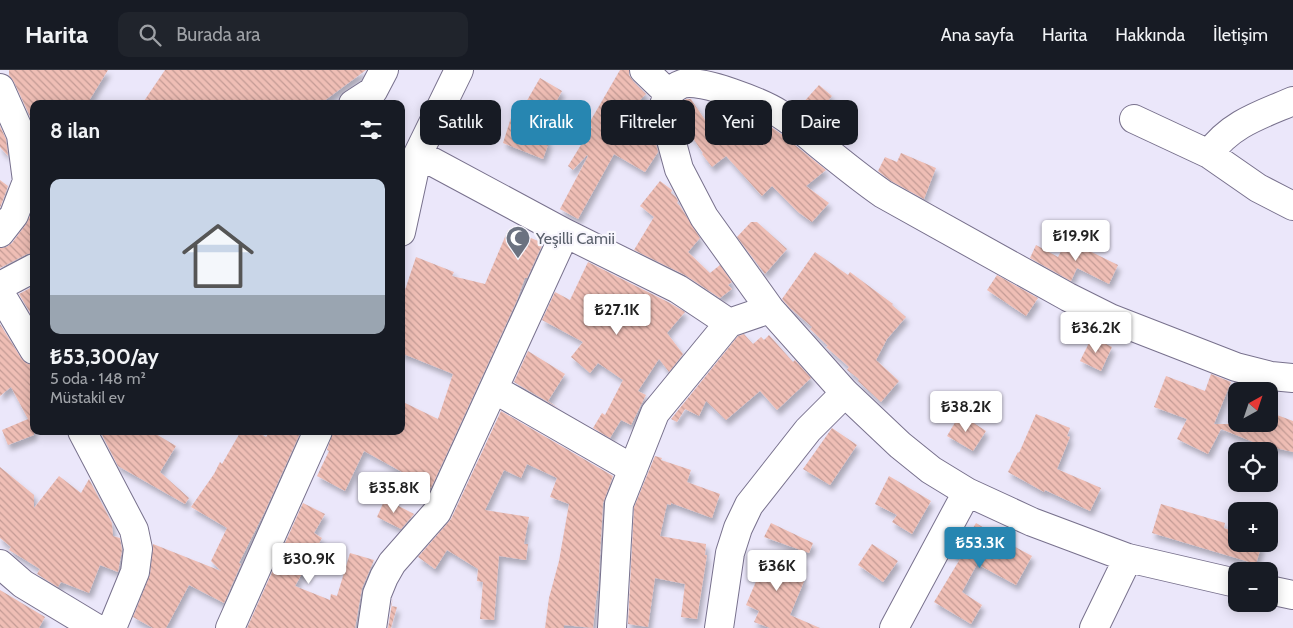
<!DOCTYPE html>
<html lang="tr">
<head>
<meta charset="utf-8">
<style>
	:root { --surface:#171b24; --page:#20242c; --text:#f1f3f6; --muted:#9ea1a6; --line:#363941; --accent:#2786b1 }
	body { margin:0; font-family:Cabin,sans-serif; background:var(--page); color:var(--text); height:100vh; display:flex; flex-direction:column; font-size:19px; white-space:nowrap }
	* { box-sizing:border-box; margin:0 }
	p { font-size:16px; color:var(--muted) }
	.icon { flex:none; width:28px; height:28px; fill:none; stroke:currentColor; stroke-width:2; stroke-linecap:round; stroke-linejoin:round }
	.map { position:relative; flex:1; overflow:hidden }
	.drawer { position:absolute; left:30px; top:30px; width:375px; height:335px; display:flex; flex-direction:column; background:var(--surface); border-radius:10px; box-shadow:0 2px 12px #0003 }
	.drawer>* { flex:none }
	.banner { position:absolute; left:420px; top:30px; width:475px; height:45px; display:flex; gap:10px }
	.needle { width:32px; rotate:40deg }
	.buttons { position:absolute; left:1228px; top:312px; display:grid; gap:10px }
	.buttons a { display:grid; place-items:center; width:50px; height:50px; border-radius:10px; background:var(--surface); box-shadow:0 2px 12px #0003; font-size:25px }
	.price { position:absolute; translate:-50% -42px; padding:0 11px; border-radius:5px; background:#fff; color:#222; font-size:16px; line-height:32px; filter:drop-shadow(0 1px 2px #0008) }
	.price::after { content:''; position:absolute; left:50%; top:30px; width:15px; height:11px; margin-left:-8px; background:inherit; clip-path:polygon(0 0,100% 0,50% 100%) }
	.price.selected { background:var(--accent); color:#fff }
	ul { padding:0; list-style:none }
	li { display:grid; align-content:center; gap:10px; height:265px; padding:0 20px }
	li span { display:grid; place-items:center; height:155px; border-radius:10px; color:#555 }
	li>.icon { margin-inline-start:auto }
	span .icon { width:90px; height:90px; fill:#fffc; stroke-width:1 }
	li b { font-size:21px }
	h2 { display:flex; justify-content:space-between; align-items:center; height:60px; padding:0 20px; font-size:21px }
	.chip { padding:0 18px; border-radius:10px; background:var(--surface); box-shadow:0 2px 12px #0003; font-size:18px; line-height:45px }
	.chip.selected { background:var(--accent); color:#fff }
	header { display:flex; align-items:center; gap:30px; box-sizing:border-box; height:70px; padding:0 25px; background:var(--surface); border-bottom:1px solid var(--line) }
	header strong { font-size:24px }
	nav { display:flex; gap:28px; margin-inline-start:auto; font-size:18px }
	.search { width:350px; height:45px; background:var(--page); display:flex; align-items:center; gap:12px; box-sizing:border-box; padding:0 18px; border-radius:10px; color:var(--muted); font-size:19px }
	.map>svg:first-child { display:block }
	.building { fill:url(#building-back-hatch); filter:url(#shadow) }
	.lines { fill:none; stroke-linecap:round; stroke-linejoin:round }
	.minor-casing { stroke:#78718d; stroke-width:30 }
	.minor { stroke:#fff; stroke-width:28 }
	.labels { text-anchor:middle; stroke-width:4.5; stroke-linejoin:round; paint-order:stroke }
	.worship-label { font-size:16px; fill:#5b616d; stroke:#f8f6fd; text-anchor:start }
</style>
</head>
<body>
<header>
<strong>Harita</strong>
<div class="search"><svg class="icon" aria-label="search" viewBox="0 0 24 24"><circle cx="10" cy="10" r="6"/><path d="M15 15l6 6"/></svg>Burada ara</div>
<nav><a>Ana sayfa</a><a>Harita</a><a>Hakkında</a><a>İletişim</a></nav>
</header>
<div class="map">
<svg width="1293" height="558" viewBox="0 0 1293 558">
	<defs>
		<pattern id="building-back-hatch" width="6" height="6" patternUnits="userSpaceOnUse" patternTransform="scale(1.25)"><rect width="6" height="6" fill="#efbeb5"/><path d="M-1 5l2 2M0 0l6 6M5-1l2 2" fill="none" stroke="#c39b95"/></pattern>
		<filter id="shadow"><feDropShadow dx="3" dy="5.5" stdDeviation="2.5" flood-color="#0004"/></filter>
	</defs>
	<rect width="100%" height="100%" fill="#ebe7fa"/>
	<path class="building" d="M9,0H108L87,34H34V55L14,12L9,5Z
		M165,0H366L320,34H142Z
		M620,0H629V5L633,11L646,24L604,67L648,43L658,82L645,102L614,84L578,149L560,139L588,86L587,85L573,100L568,96L592,57L588,55Z
		M540,8L562,21L549,45L556,49L545,71L549,72L543,89L503,73L515,35L518,37L521,32L525,34Z
		M819,15L832,26L815,46L801,35Z
		M686,29H691L711,59L731,39L743,43L763,65L771,57L780,63L826,100L806,116L829,133L812,152L798,142L772,116L762,126L726,86L712,97L702,84L703,83L682,52L679,39L682,33Z
		M0,56L6,69L8,86L0,77Z
		M901,83L936,98L924,129L891,111L878,101L885,87L897,92Z
		M0,110L8,116L0,138Z
		M660,111L672,120L671,123L676,127L678,131L677,133L680,136L700,168L688,182L710,203L720,195L732,212L728,215L732,219L720,228L685,205L634,180L654,147L640,136Z
		M34,137V183L27,184L0,198V178L6,177L12,173L26,154Z
		M751,152H757L787,179L765,204L737,167Z
		M508,160L525,168L526,166L543,173L527,208H525L517,230L431,418L364,381L345,421L317,406L329,381L327,380L333,361H401V331L438,349L453,304L401,283V232L416,187L454,202L452,206L485,214Z
		M1067,170L1118,195L1109,214L1077,198L1071,211L1030,188L1036,175L1058,187Z
		M815,182L848,205L850,202L893,234L892,235L906,247L887,269L876,290L899,311L881,332L858,311L859,309L847,300L849,297L826,277L828,276L810,259L812,257L790,238L782,229Z
		M588,192L670,233L685,242L667,263L683,284L669,302L659,289L638,321L646,325L631,355L621,350L610,368L593,358L602,343L605,345L623,310L598,293L590,303L571,287L583,272L542,250L555,222L570,230Z
		M997,205L1038,228L1026,246L987,220Z
		M34,216V249L19,224Z
		M0,254L21,288L26,293L34,296V365L8,375L2,360L28,349L11,317L0,326Z
		M744,264L753,274L761,267L764,270L769,265L793,292L795,290L811,308L777,340L760,321L726,350L706,331L699,346L685,339L677,352L671,349L738,266Z
		M1092,267L1112,277L1101,301L1080,291Z
		M528,281L565,304L548,331L560,339L514,312Z
		M1211,304L1231,312L1214,354H1269V342L1293,351V382L1258,374L1221,359L1208,384L1177,369L1187,349L1154,337L1166,306L1205,321Z
		M501,341L613,406L603,433L598,521H597L593,558L564,555V558H545L549,528L559,491L569,434L550,427L557,408L527,394L521,408L504,400L485,440L529,447L524,474H528L526,490L499,486L494,550L480,549L483,512L477,511L478,499L447,480L435,499L418,487L451,449Z
		M960,344L986,361L973,381L947,366Z
		M1036,344L1070,358L1067,366L1070,367L1057,399L1101,418L1090,441L1045,420L1044,422L1008,402L1018,382L1019,383Z
		M832,358L857,375L830,415L803,399Z
		M100,361H151L176,376L160,402L189,428L185,434L118,396Z
		M241,361H257L266,367L270,361H301L264,443L239,493L241,494L224,533L189,515L166,558H153L133,547L150,504L153,474L221,501L211,491L227,458L191,437L214,404L220,392L222,394Z
		M655,386L662,388L661,390L691,400L687,412L720,424L712,448L671,433V435L667,434L660,466L706,474L705,485H707L697,549L681,547L685,514L655,508L648,557L628,554L634,437Z
		M0,397L34,425V438L59,406L81,423L89,409L112,453L113,466L120,468L122,480L118,502L100,495L89,523L61,512L58,517L37,504L40,499L9,480L11,477L0,468Z
		M889,406L931,431L912,464L892,452L897,445L875,434Z
		M385,429L414,444L401,459L377,447Z
		M303,433L325,444L314,463L322,468L295,516L330,530L331,524L337,526L350,483L374,490L362,518L355,558H247Z
		M1161,434L1225,453L1224,458L1236,462V474H1262L1256,494L1152,463Z
		M771,453L813,473L809,483L764,467Z
		M976,453L994,464L993,465L1032,486L1016,515L977,494L962,522L982,535L971,554L934,532L960,489L953,485L964,465L968,467Z
		M872,474L898,491L883,512L858,495Z
		M757,484L804,492L797,505L805,509L790,545L820,558H770L754,552L759,541L746,535L757,509L754,507L757,499L751,497Z
		M0,520L45,547L39,558H0Z
		M393,527L391,536L397,537L391,558H388Z"/>
	<g class="lines">
		<defs>
			<path id="minor" d="M644,0L669,24
				M0,18L21,65L27,111L14,145L0,163
				M353,34L373,21L384,0
				M1134,49L1209,84L1258,118L1293,136
				M418,84L565,163L678,219L729,253L770,239
				M1209,84C1230,54 1260,45 1293,31
				M401,162L418,84L459,0
				M0,216L34,198
				M0,223L34,280
				M494,319L633,399
				M82,361L134,460L138,479L135,502L112,558
				M0,494L23,514L96,558
				M1236,513L1128,488L1032,452L967,422L931,400L900,375L845,323L770,239L704,147L679,99L663,40C665,28 670,18 682,14C701,8 763,33 780,44C793,52 804,62 816,72C838,90 860,108 883,124L1068,227L1110,248L1236,297L1271,306L1293,308
				M1269,520L1293,525
				M230,558L318,361
				M372,558L377,524L384,507L392,493L437,442L565,163
				M612,558L619,434L655,343L729,253
				M719,558L730,483L738,458L749,435L808,360L845,323
				M894,558L967,422
				M1094,558L1128,488"/>
		</defs>
		<use href="#minor" class="minor-casing"/>
		<use href="#minor" class="minor"/>
	</g>
	<defs>
		<symbol id="mosque-pin" viewBox="-11 -11 22 30"><path d="M0 17L-7.5 6A9.5 9.5 0 1 1 7.5 6Z" fill="#6b7280" stroke="#f8f6fd"/><path d="M3.5-4.9A6 6 0 1 0 3.5 4.9A5 5 0 1 1 3.5-4.9Z" fill="#fff"/></symbol>
	</defs>
	<g fill-rule="evenodd">
		<use href="#mosque-pin" x="504" y="154" width="28" height="38"/>
	</g>
	<g class="labels">
		<g class="worship-label">
			<text x="536" y="174">Yeşilli Camii</text>
		</g>
	</g>
</svg>
<div class="buttons">
<a><svg class="needle" viewBox="-14 -14 28 28"><path d="M0-13l5 13h-10z" fill="#e53935"/><path d="M0 13l5-13h-10z" fill="#9ea1a6"/></svg></a>
<a><svg class="icon" aria-label="locate" viewBox="0 0 24 24"><circle cx="12" cy="12" r="6"/><path d="M12 2v4M12 18v4M2 12h4M18 12h4"/></svg></a>
<a>+</a>
<a>−</a>
</div>
<b class="price" style="left:1076px;top:192px">₺19.9K</b>
<b class="price" style="left:617px;top:266px">₺27.1K</b>
<b class="price" style="left:1096px;top:284px">₺36.2K</b>
<b class="price" style="left:966px;top:363px">₺38.2K</b>
<b class="price" style="left:394px;top:444px">₺35.8K</b>
<b class="price selected" style="left:980px;top:499px">₺53.3K</b>
<b class="price" style="left:309px;top:515px">₺30.9K</b>
<b class="price" style="left:777px;top:522px">₺36K</b>
<div class="banner">
<a class="chip">Satılık</a>
<a class="chip selected">Kiralık</a>
<a class="chip">Filtreler</a>
<a class="chip">Yeni</a>
<a class="chip">Daire</a>
</div>
<section class="drawer">
<h2>8 ilan<svg class="icon" aria-label="filters" viewBox="0 0 24 24"><path d="M4 7h16M4 17h16"/><circle cx="9" cy="7" r="2"/><circle cx="15" cy="17" r="2"/></svg></h2>
<ul>
<li><span style="background:linear-gradient(#c9d6e8 75%,#9aa5b1 0)"><svg class="icon" aria-label="home" viewBox="0 0 24 24"><path d="M3 11l9-7 9 7M6 9v11h12V9"/></svg></span><div><b>₺53,300/ay</b><p>5 oda · 148 m²</p><p>Müstakil ev</p></div></li>
</ul>
</section>
</div>
</body>
</html>
